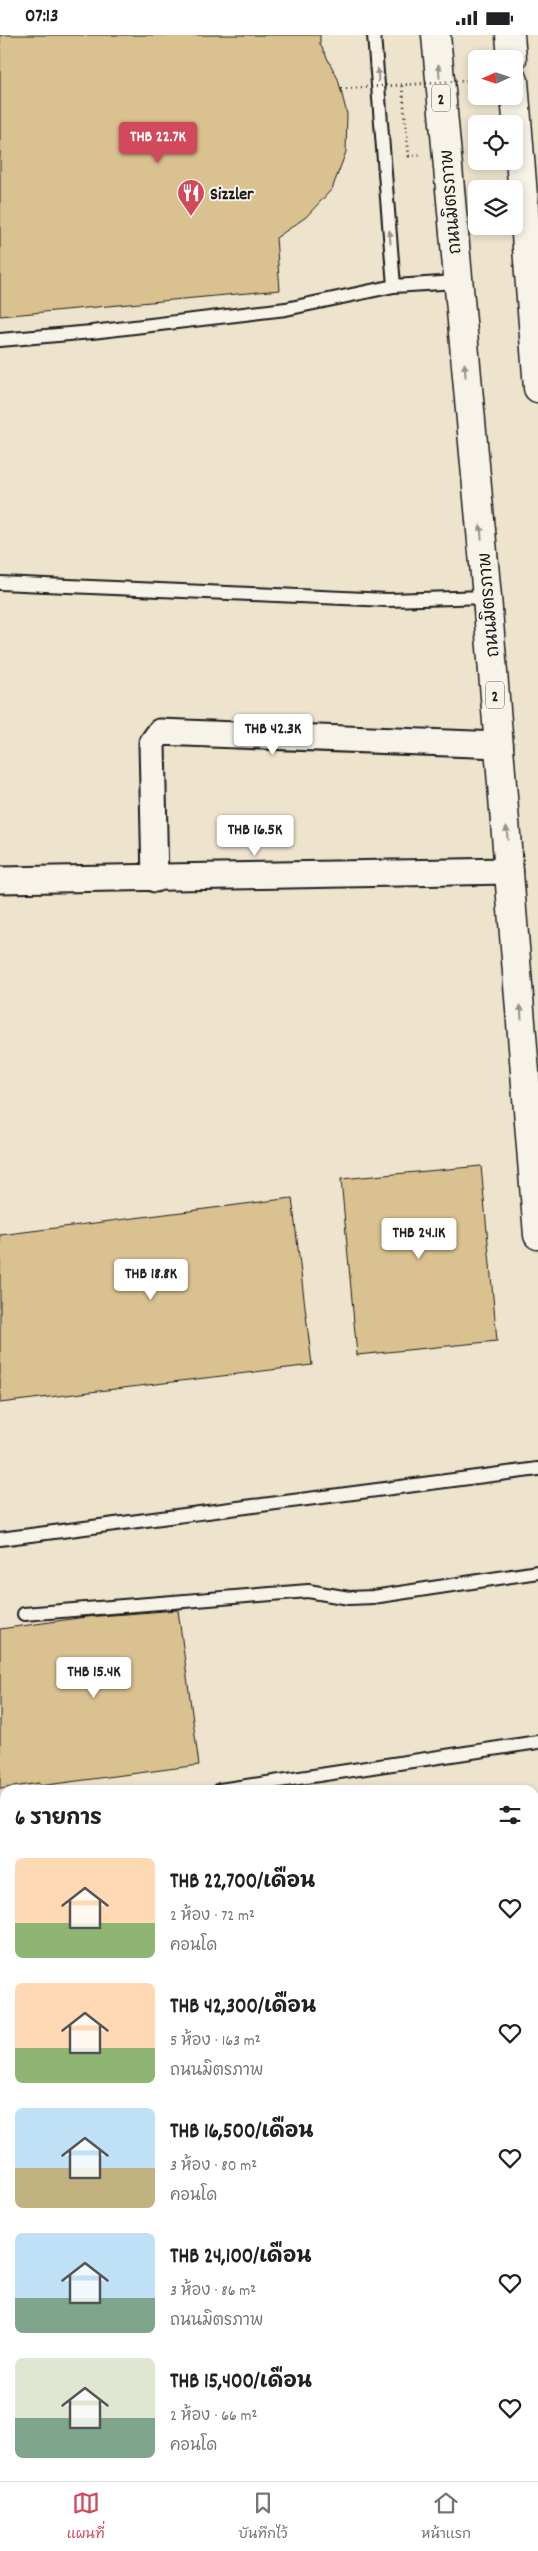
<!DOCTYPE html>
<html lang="th">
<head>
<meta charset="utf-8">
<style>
	:root { --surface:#fff; --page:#f2f2f2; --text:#202124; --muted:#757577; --line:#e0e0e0; --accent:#d1495b }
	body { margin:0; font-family:Dekko,"Playpen Sans Thai",sans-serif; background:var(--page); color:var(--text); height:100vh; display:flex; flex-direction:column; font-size:19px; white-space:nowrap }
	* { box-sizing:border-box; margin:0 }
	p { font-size:16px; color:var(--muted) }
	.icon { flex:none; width:28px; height:28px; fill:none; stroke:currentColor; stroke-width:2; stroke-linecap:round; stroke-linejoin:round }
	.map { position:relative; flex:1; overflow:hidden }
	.side { position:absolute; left:0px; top:1750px; width:539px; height:696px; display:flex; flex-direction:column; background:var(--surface); border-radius:15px 15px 0 0; box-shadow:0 2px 8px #0003 }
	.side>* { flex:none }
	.needle { width:32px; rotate:267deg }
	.tools { position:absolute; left:468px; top:15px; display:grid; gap:10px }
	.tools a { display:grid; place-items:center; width:55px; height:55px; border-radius:8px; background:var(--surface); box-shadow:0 2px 8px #0003; font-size:25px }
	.price { position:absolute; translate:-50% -42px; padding:0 11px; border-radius:5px; background:#fff; color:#222; font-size:16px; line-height:32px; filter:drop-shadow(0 1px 2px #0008) }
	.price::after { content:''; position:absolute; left:50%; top:30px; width:15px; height:11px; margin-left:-8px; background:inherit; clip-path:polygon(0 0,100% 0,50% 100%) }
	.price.selected { background:var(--accent); color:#fff }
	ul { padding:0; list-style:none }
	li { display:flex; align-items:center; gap:15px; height:125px; padding:0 15px }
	li span { display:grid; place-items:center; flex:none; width:140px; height:100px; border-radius:8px; color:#555 }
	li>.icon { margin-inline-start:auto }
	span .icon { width:60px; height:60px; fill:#fffc; stroke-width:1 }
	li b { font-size:21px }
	h2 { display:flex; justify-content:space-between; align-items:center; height:60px; padding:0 15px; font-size:21px }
	.status { display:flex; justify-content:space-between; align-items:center; height:35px; padding:0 25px; background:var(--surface); direction:ltr }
	.status svg { height:14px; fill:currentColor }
	.dock { display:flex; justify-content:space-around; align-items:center; height:70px; border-top:1px solid var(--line); background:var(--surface); font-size:14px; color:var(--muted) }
	.dock a { display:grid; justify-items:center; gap:2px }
	.dock .selected { color:var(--accent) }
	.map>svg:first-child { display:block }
	.building { fill:#dac190; stroke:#1c1c1c }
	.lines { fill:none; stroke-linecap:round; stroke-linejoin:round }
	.service-casing { stroke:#1c1c1c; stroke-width:16 }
	.minor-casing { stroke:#1c1c1c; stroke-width:29 }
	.trunk-casing { stroke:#1c1c1c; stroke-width:31 }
	.path { stroke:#1c1c1c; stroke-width:3; stroke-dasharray:1 4; stroke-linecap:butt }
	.service { stroke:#f7f3e8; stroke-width:12 }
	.minor { stroke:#f7f3e8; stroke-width:25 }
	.trunk { stroke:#f7f3e8; stroke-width:28 }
	.path-bridge { stroke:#1c1c1c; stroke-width:3; stroke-dasharray:1 4; stroke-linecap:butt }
	.oneway { fill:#94928c }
	.labels { text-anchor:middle; stroke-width:4; stroke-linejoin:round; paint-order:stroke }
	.shield { fill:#f7f3e8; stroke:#5e5c59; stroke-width:1 }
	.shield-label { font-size:16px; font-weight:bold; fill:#1c1c1c }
	.poi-label { font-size:18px; font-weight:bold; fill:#1c1c1c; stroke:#f7f3e8; text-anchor:start }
	.street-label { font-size:18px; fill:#1c1c1c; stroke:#f7f3e8 }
</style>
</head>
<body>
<div class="status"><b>07:13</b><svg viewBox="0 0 49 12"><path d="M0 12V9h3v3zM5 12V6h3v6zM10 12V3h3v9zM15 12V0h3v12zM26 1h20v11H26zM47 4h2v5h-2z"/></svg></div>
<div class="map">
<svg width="538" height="2446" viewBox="0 0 538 2446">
	<rect width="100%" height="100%" fill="#eee4ce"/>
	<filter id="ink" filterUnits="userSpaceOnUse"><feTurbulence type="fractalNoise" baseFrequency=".02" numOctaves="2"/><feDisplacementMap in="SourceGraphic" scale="10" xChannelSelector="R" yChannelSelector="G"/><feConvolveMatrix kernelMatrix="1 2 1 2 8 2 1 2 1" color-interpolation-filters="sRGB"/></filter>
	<g filter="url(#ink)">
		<path class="building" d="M0,0H320V9L338,44L347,79L346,117L332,154L306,182L276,203L280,255L0,281Z
			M481,1131L497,1306L357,1320L341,1144Z
			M292,1163L312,1330L0,1368V1200Z
			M178,1575L199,1730L39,1751V1748L0,1754V1594L86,1582Z"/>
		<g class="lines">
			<defs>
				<path id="service" d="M374,0L394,251
					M0,305L92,297L286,274L394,251L457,247
					M0,548L388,565L487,562
					M0,1504L538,1434
					M24,1579L308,1556L349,1563L373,1562L538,1537
					M220,1755L538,1707
					M0,1788L5,1787
					M0,2301L5,2317
					M534,2302L538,2301
					M187,2446L208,2441"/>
				<path id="minor" d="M155,844L152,708L160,697L500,710
					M0,845L510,836
					M534,1842L538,1841
					M0,1939L5,1938
					M534,2136L538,2135
					M0,2233L5,2232"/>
				<path id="trunk" d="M436,0L487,562L538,1200
					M510,0L512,24
					M514,46L538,353"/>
			</defs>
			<use href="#service" class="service-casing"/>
			<use href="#minor" class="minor-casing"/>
			<use href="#trunk" class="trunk-casing"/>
			<path class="path" d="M402,51L409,121L421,120"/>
			<use href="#service" class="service"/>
			<use href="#minor" class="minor"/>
			<use href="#trunk" class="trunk"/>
			<path class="path-bridge" d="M341,54L476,45"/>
		</g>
		<defs><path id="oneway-solid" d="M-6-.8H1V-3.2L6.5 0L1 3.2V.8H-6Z" transform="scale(1.25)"/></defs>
		<g class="oneway">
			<use href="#oneway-solid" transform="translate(439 36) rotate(-95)"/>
			<use href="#oneway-solid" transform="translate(378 40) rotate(-94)"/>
			<use href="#oneway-solid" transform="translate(390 202) rotate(-94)"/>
			<use href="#oneway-solid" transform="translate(465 335) rotate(-95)"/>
			<use href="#oneway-solid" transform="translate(481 497) rotate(-95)"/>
			<use href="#oneway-solid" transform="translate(507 798) rotate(-95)"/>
			<use href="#oneway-solid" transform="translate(521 977) rotate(-94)"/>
		</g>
	</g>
	<defs>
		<symbol id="restaurant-pin" viewBox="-11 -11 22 30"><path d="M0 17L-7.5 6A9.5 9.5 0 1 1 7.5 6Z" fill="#d1495b" stroke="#f7f3e8"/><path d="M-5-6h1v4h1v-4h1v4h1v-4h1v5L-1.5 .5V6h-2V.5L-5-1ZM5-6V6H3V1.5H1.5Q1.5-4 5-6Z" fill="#fff"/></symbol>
	</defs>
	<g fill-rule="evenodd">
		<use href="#restaurant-pin" x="175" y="142" width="32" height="43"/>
	</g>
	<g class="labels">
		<g class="shield">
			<rect x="432" y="49.5" width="18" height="27" rx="4"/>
			<rect x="486" y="646.5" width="18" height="27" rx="4"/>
		</g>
		<g class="shield-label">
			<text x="441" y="69">2</text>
			<text x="495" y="666">2</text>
		</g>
		<g class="poi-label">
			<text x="210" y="164">Sizzler</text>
		</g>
		<g class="street-label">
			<text transform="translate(450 167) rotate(-95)" y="6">ถนนมิตรภาพ</text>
			<text transform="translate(488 570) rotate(-95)" y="6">ถนนมิตรภาพ</text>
		</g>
	</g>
</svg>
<div class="tools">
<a><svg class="needle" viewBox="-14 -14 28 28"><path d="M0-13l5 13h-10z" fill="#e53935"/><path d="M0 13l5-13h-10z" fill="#757577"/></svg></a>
<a><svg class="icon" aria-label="locate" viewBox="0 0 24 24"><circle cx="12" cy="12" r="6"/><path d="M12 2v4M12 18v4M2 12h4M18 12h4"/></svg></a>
<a><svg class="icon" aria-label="layers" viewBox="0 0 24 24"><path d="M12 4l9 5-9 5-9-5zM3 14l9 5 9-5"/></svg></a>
</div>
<b class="price selected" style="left:158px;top:129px">THB 22.7K</b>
<b class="price" style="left:273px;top:721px">THB 42.3K</b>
<b class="price" style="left:255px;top:822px">THB 16.5K</b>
<b class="price" style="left:419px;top:1225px">THB 24.1K</b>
<b class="price" style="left:151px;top:1266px">THB 18.8K</b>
<b class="price" style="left:94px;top:1664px">THB 15.4K</b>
<section class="side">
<h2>6 รายการ<svg class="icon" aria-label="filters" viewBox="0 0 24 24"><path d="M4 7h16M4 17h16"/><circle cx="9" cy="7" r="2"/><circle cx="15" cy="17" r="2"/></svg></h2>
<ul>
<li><span style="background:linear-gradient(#ffd9b3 65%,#8fb573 0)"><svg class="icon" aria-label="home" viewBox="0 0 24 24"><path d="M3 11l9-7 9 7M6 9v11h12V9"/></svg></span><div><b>THB 22,700/เดือน</b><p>2 ห้อง · 72 m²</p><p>คอนโด</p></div><svg class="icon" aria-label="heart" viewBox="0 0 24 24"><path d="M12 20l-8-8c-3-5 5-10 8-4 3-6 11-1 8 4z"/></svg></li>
<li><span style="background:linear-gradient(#ffd9b3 65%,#8fb573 0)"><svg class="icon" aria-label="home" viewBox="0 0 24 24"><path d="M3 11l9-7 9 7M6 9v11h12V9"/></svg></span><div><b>THB 42,300/เดือน</b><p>5 ห้อง · 163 m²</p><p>ถนนมิตรภาพ</p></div><svg class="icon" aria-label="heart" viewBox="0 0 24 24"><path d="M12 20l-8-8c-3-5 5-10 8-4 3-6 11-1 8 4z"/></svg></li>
<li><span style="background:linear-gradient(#bfe0f5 60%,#c2b280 0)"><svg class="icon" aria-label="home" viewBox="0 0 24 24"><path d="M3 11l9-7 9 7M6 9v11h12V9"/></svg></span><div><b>THB 16,500/เดือน</b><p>3 ห้อง · 80 m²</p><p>คอนโด</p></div><svg class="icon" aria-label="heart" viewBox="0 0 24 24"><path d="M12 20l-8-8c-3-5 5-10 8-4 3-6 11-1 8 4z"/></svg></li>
<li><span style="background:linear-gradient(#bfe0f5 65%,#7fa58c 0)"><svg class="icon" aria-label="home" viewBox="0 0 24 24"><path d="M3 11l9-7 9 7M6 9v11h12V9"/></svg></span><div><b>THB 24,100/เดือน</b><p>3 ห้อง · 86 m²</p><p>ถนนมิตรภาพ</p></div><svg class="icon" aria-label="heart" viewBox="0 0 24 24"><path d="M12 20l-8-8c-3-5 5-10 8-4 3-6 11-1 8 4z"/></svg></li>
<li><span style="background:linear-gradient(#dfe7d0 60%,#7fa58c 0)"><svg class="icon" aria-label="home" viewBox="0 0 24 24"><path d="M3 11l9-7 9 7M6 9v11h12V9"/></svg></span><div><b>THB 15,400/เดือน</b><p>2 ห้อง · 66 m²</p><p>คอนโด</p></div><svg class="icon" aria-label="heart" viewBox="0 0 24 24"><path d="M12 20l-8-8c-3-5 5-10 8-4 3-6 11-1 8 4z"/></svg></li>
</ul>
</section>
</div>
<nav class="dock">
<a class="selected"><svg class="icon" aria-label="map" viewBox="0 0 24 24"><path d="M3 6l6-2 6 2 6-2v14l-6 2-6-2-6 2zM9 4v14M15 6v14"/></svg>แผนที่</a>
<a><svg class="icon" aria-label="saved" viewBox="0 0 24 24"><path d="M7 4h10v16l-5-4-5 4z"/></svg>บันทึกไว้</a>
<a><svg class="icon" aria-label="home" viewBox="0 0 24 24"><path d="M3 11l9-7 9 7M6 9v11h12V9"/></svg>หน้าแรก</a>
</nav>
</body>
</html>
